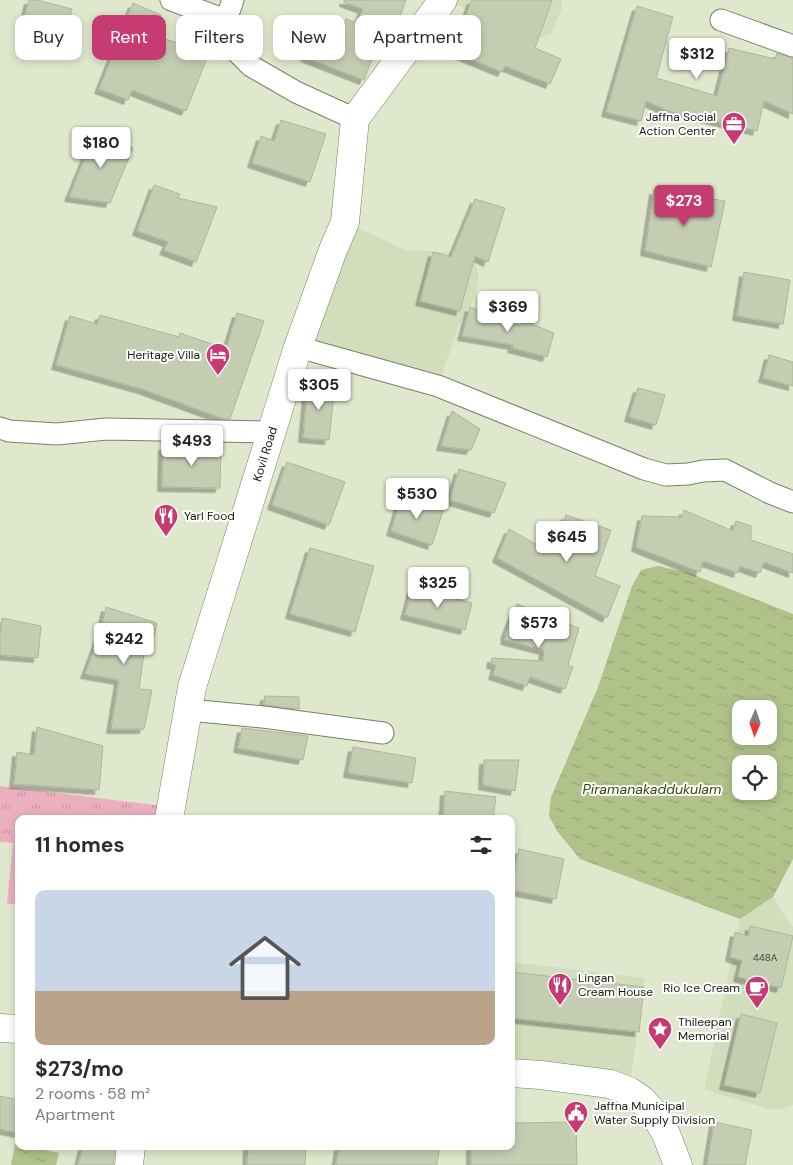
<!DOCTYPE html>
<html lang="en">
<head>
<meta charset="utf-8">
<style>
	:root { --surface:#fff; --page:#f2f2f3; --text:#2b2b33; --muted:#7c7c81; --accent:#c63b71 }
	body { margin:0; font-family:"DM Sans",sans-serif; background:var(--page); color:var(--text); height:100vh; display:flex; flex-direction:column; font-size:19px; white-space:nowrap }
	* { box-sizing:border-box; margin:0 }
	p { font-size:16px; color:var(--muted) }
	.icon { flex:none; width:28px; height:28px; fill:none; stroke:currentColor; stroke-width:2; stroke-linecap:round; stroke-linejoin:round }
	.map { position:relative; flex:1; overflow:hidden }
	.side { position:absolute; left:15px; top:815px; width:500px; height:335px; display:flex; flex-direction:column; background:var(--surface); border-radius:10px; box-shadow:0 2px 8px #0003 }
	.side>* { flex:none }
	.banner { position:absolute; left:15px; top:15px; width:500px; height:45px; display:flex; gap:10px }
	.needle { width:32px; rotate:182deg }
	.buttons { position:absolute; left:732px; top:700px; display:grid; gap:10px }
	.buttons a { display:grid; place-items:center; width:45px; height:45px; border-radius:10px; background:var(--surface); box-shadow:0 2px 8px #0003; font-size:25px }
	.price { position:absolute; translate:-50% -42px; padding:0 11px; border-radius:5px; background:#fff; color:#222; font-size:16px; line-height:32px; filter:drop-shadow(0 1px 2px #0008) }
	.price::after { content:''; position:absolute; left:50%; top:30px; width:15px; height:11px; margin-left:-8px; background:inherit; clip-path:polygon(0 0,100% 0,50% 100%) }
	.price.selected { background:var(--accent); color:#fff }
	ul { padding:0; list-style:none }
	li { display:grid; align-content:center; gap:10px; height:265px; padding:0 20px }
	li span { display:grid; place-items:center; height:155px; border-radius:10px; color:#555 }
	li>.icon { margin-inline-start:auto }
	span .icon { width:90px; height:90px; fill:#fffc; stroke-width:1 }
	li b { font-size:21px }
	h2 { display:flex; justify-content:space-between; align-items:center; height:60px; padding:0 20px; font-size:21px }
	.pill { padding:0 18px; border-radius:10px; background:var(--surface); box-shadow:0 2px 8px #0003; font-size:18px; line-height:45px }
	.pill.selected { background:var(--accent); color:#fff }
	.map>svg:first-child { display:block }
	.built { fill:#d2ddbb }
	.grass { fill:url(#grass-tufts) }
	.water { fill:url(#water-ripples); fill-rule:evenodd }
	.building { fill:#c4ccb2; stroke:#adb59c; filter:url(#shadow) }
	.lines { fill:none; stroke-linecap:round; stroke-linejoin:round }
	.minor-casing { stroke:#798169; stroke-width:23 }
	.tertiary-casing { stroke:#798169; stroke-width:29 }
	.primary-casing { stroke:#798169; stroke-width:29 }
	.minor { stroke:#fff; stroke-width:21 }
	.tertiary { stroke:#fff; stroke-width:28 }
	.primary { stroke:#fff; stroke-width:28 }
	.labels { text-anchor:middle; stroke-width:4; stroke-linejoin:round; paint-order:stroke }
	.number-label { font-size:10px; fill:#424638 }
	.poi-label { font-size:12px; fill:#171910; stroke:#fff; text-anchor:start }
	.street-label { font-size:12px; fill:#171910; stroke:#fff }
	.water-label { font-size:14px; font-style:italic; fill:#394606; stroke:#fff }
</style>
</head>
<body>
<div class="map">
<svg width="793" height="1165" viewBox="0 0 793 1165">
	<defs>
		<pattern id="grass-tufts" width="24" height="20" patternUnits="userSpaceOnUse" patternTransform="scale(1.25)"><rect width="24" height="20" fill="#ecafc0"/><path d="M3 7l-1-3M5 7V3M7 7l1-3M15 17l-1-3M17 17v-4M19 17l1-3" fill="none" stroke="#ca96a4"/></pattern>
		<pattern id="water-ripples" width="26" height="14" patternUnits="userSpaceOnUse" patternTransform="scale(1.25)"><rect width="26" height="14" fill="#b0c18a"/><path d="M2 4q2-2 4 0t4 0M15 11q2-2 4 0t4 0" fill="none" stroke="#97a576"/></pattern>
		<filter id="shadow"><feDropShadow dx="-4.5" dy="4.5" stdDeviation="0" flood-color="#0004"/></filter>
	</defs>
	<rect width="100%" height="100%" fill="#dfe8cd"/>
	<path class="built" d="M450,0H562V8L551,34L540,38L515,34L490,24Z
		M345,222L406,250L449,252L461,255L471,259L477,269L479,280L471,305L458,328L438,386L298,347Z
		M773,897L780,909L793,927V1105L782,1109H769L704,1090L740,919Z
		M511,962L645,978L629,1091L511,1073Z"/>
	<path class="grass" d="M0,786L171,807L169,819H19V904H7L13,843L0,842Z"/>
	<path class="water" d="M658,566L689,573L793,614V859L773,897L740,919L580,859L557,831L549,816L551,797L598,687L632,586L641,570ZM741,709H769V736H741ZM741,764H769V791H741Z
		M15,1144L19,1145V1146H26L59,1153L56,1165H11Z"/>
	<path class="building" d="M29,0H37L72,9L66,33L23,22Z
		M344,0H406L398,22L388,18L364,80L305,57L317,26L340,35L346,19L357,23L363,9L344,2Z
		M472,0H552L535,48L561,59L550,84L505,66L502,72L451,51Z
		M133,3L161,15L153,35L209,53L186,111L132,90L128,100L99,89Z
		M637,6L673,17L656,78L717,96L729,48L775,59L777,53L793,58V114L764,101L757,131L697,116V117L671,112L646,101L641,121L606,112Z
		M281,120L326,134L310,182L252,163L261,136L274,141Z
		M96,130L133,148L110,203L69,197Z
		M154,185L180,194L178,198L217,207L196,262L164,250L168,242L137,231Z
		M654,190L725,201L711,267L645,251Z
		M475,199L505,208L488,262L475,256L460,311L420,301L433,252L451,257Z
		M744,272L790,280L783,324L737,316Z
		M470,307L520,326L522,320L554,333L547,357L512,348L513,345L462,336Z
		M237,313L264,321L230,419H224L142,389L56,365L70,316L97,324L100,315L179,337L180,333L226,349Z
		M769,355L793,362V386L763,378Z
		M308,382L335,385L329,440L303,438Z
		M638,388L665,395L656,425L629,417Z
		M452,411L480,429L471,450L441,446Z
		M163,446L221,447L220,488L162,487Z
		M287,462L345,482L329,525L272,505Z
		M459,469L506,483L494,513L450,500Z
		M402,495L444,508L432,545L391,531Z
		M684,510L733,531L736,521L751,526V540L793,554V573L764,562L760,573L740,566L738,573L703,561L700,572L636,547L642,516L682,517Z
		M566,515L611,530L595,576L620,586L607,618L497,558L509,529L553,554Z
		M310,548L374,566L355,632L290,614Z
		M412,588L472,603L465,630L405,615Z
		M517,604L579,628L568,665L573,667L565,689L530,677L527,686L493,675L496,665L491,664L492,658L543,661L544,650L505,640L506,635H505Z
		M106,607L157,623L151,647L145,646L139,689L152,690L144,729H111L119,680L85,674L99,636Z
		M2,618L41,626L38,658L0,655V634Z
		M265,696L299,697V709L264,705Z
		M37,727L103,746L99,790L14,784L17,752L34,755Z
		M242,728L308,736L303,760L238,748Z
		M353,747L416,758L412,783L348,773Z
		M484,760H519L515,791L483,785Z
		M445,791L496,797L493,819H443Z
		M519,849L564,859L556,899L511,890Z
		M750,926L793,936L781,988L738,977L742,961L730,957L735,932L748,936Z
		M511,972L644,987L639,1032L511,1018Z
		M741,1014L777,1023L760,1093L724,1085Z
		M0,1096L19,1100V1133L0,1129Z
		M576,1122L577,1165H471V1146H511V1123Z
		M714,1122L752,1130L745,1165H707Z
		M83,1146H115L113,1165H78Z
		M248,1146H306L305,1165H247Z
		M339,1146H440L437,1165H336Z"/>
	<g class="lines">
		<defs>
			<path id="minor" d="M171,0L226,20L230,37L238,53L251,66L296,92L355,119
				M226,20L233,0
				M721,20L793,46
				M298,347L438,386L644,469L666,475L688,474L703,471L725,470L770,493L793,502
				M0,428L9,431L57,434L106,429L272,432
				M189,710L263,717L383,733"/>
			<path id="tertiary" d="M169,819L192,687L298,347L333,250L345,222L355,119L443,0
				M129,1165L131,1146"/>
			<path id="primary" d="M0,1028L19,1029
				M511,1073L541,1075L610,1084L629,1091L642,1100L654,1113L666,1134L678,1165"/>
		</defs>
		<use href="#minor" class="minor-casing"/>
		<use href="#tertiary" class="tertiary-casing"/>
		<use href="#primary" class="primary-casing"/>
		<use href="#minor" class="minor"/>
		<use href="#tertiary" class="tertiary"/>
		<use href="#primary" class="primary"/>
	</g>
	<defs>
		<symbol id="office-pin" viewBox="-11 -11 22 30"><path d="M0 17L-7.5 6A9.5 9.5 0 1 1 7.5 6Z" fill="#c63b71" stroke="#fff"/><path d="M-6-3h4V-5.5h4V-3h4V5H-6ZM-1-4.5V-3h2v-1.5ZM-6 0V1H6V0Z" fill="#fff"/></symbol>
		<symbol id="hotel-pin" viewBox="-11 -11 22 30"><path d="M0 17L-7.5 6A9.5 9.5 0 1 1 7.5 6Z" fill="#c63b71" stroke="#fff"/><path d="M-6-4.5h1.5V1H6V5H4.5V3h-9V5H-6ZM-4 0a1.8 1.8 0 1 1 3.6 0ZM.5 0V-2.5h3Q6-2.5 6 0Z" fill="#fff"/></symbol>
		<symbol id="restaurant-pin" viewBox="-11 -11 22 30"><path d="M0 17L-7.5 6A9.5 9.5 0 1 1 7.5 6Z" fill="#c63b71" stroke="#fff"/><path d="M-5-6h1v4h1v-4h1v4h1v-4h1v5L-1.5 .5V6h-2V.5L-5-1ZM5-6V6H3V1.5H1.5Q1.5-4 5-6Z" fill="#fff"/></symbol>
		<symbol id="cafe-pin" viewBox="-11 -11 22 30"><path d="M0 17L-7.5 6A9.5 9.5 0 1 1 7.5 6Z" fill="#c63b71" stroke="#fff"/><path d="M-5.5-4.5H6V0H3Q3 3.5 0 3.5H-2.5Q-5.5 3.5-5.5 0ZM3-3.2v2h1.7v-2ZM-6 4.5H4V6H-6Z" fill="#fff"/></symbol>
		<symbol id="sight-pin" viewBox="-11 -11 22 30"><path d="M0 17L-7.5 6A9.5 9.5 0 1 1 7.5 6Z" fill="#c63b71" stroke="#fff"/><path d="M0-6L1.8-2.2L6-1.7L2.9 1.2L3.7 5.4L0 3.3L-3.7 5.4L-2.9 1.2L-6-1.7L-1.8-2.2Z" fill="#fff"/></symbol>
		<symbol id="civic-pin" viewBox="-11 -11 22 30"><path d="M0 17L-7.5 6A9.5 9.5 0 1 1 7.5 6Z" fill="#c63b71" stroke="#fff"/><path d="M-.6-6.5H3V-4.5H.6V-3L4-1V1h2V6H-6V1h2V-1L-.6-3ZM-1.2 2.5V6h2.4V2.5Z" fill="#fff"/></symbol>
	</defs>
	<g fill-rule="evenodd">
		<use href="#office-pin" x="720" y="110" width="28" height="38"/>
		<use href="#hotel-pin" x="204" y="341" width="28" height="38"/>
		<use href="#restaurant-pin" x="152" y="502" width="28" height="38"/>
		<use href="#restaurant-pin" x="546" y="971" width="28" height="38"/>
		<use href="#cafe-pin" x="743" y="974" width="28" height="38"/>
		<use href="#sight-pin" x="646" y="1015" width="28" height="38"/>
		<use href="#civic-pin" x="562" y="1099" width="28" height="38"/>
	</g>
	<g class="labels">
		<g class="number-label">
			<text x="765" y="961">448A</text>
		</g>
		<g class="poi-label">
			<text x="716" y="121" text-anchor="end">Jaffna Social<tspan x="716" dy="14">Action Center</tspan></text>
			<text x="200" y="359" text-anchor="end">Heritage Villa</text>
			<text x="184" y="520">Yarl Food</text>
			<text x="578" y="982">Lingan<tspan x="578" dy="14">Cream House</tspan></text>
			<text x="740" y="992" text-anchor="end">Rio Ice Cream</text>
			<text x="678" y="1026">Thileepan<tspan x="678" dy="14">Memorial</tspan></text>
			<text x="594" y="1110">Jaffna Municipal<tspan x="594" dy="14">Water Supply Division</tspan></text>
		</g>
		<g class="street-label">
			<text transform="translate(265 454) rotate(-73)" y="4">Kovil Road</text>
		</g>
		<g class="water-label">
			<text x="652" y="794">Piramanakaddukulam</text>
		</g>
	</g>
</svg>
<div class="buttons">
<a><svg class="needle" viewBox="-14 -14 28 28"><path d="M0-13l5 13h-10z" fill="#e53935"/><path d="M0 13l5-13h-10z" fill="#7c7c81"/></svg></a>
<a><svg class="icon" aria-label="locate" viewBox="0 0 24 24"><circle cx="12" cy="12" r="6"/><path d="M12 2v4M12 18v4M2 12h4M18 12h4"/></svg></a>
</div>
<b class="price" style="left:697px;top:80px">$312</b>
<b class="price" style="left:101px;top:169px">$180</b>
<b class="price selected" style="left:684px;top:227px">$273</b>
<b class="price" style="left:508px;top:333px">$369</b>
<b class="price" style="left:319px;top:411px">$305</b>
<b class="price" style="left:192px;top:467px">$493</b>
<b class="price" style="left:417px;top:520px">$530</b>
<b class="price" style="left:567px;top:563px">$645</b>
<b class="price" style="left:438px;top:609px">$325</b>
<b class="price" style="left:539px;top:649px">$573</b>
<b class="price" style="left:124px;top:665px">$242</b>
<div class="banner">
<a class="pill">Buy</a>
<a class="pill selected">Rent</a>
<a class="pill">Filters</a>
<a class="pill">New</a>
<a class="pill">Apartment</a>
</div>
<section class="side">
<h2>11 homes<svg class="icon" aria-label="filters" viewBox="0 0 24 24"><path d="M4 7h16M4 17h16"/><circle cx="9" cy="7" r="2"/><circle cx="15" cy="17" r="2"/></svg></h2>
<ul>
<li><span style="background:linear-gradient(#c9d6e8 65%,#b9a48a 0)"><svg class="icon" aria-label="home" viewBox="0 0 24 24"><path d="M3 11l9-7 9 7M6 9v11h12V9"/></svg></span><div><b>$273/mo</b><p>2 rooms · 58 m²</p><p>Apartment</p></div></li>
</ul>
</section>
</div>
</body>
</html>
